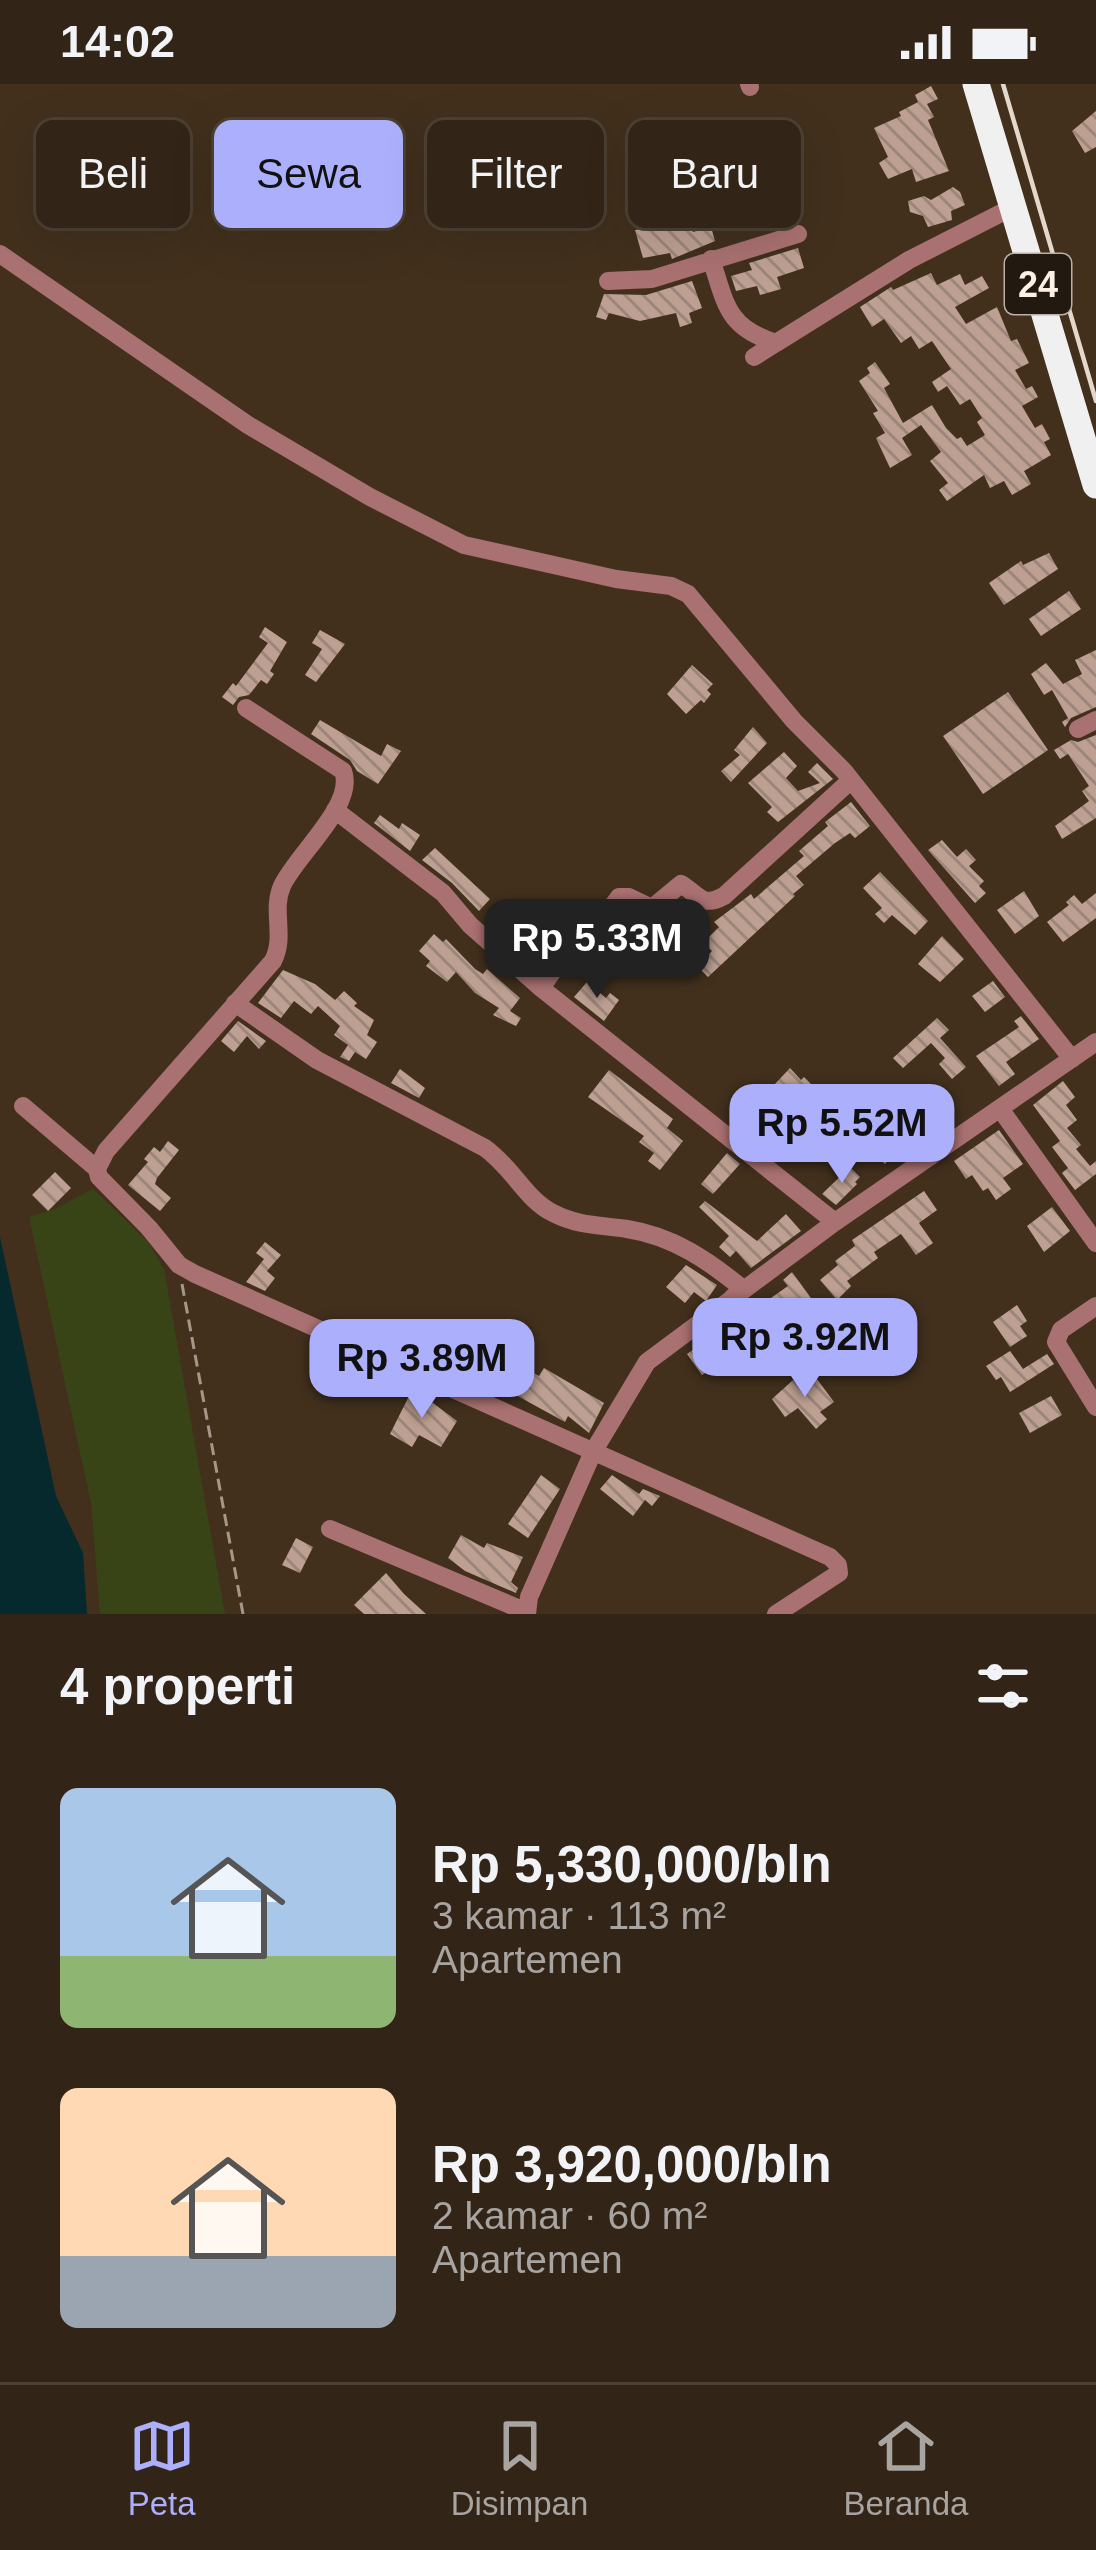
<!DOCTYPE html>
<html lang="id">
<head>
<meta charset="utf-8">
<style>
	:root { --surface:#322416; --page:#3d3023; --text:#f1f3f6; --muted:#a8a4a1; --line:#4d4135; --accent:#acaffb }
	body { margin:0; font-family:Helvetica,sans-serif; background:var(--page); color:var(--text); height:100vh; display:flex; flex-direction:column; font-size:45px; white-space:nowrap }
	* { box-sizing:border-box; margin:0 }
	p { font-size:39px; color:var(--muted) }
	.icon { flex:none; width:66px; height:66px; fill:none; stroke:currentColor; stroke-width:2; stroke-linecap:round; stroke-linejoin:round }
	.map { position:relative; height:1530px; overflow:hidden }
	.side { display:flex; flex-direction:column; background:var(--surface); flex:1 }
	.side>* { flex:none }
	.guide { position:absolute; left:36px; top:36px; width:1026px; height:108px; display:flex; gap:24px }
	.price { position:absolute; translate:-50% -102px; padding:0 27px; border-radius:24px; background:var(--accent); color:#111; font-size:39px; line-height:78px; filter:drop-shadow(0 3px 6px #0008) }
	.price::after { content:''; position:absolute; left:50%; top:72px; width:36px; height:27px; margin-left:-18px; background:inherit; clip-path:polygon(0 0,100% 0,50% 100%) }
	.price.on { background:#222; color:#fff }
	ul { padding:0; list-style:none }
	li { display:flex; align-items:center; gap:36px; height:300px; padding:0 60px }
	li span { display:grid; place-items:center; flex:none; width:336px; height:240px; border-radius:18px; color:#555 }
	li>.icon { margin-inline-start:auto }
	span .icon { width:144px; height:144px; fill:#fffc; stroke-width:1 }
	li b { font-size:51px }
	h2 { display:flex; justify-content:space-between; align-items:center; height:144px; padding:0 60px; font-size:51px }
	.chip { padding:0 42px; border-radius:18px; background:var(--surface); box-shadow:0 12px 48px #0002,0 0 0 3px var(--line); font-size:42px; line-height:108px }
	.chip.on { background:var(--accent); color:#111 }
	.status { display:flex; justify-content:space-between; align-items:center; height:84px; padding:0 60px; background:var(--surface); direction:ltr }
	.status svg { height:33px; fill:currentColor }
	.menu { display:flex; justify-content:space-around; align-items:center; height:168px; border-top:3px solid var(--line); background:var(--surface); font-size:33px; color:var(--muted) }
	.menu a { display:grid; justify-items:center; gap:6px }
	.menu .on { color:var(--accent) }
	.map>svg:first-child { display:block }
	.grass { fill:#394416 }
	.water { fill:#05292d }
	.building { fill:url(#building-back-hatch) }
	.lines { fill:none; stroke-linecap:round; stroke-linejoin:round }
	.path { stroke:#a69788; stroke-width:3; stroke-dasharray:12 6; stroke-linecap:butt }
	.minor { stroke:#aa7172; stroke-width:18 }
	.highway { stroke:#f0f0f0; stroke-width:27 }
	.rail { stroke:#e4d8cc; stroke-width:4.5 }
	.labels { text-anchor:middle; stroke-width:12; stroke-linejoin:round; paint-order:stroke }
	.shield { fill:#221a11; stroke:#bbb0a6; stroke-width:3 }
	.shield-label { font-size:36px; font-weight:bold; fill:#fdf1e6 }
</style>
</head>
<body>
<div class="status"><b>14:02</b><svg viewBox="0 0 49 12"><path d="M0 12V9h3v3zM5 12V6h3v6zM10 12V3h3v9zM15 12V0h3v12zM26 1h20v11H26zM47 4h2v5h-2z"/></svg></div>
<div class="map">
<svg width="1096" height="1530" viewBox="0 0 1096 1530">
	<defs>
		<pattern id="building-back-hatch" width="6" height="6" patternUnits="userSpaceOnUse" patternTransform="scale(3)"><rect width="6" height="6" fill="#bea092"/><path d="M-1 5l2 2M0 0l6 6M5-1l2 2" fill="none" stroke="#9c867b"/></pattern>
	</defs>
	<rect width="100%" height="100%" fill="#42301d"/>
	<path class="grass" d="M93,1105L149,1159L164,1185L225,1530H100L91,1419L29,1133L57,1124Z"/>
	<path class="water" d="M0,1153L56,1412L83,1469L87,1530H0Z"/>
	<path class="building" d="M931,2L938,15L927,20L934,33L928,36L949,87L916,98L912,85L888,95L879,79L888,73L874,44L901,32L899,28L918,18L915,11Z
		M1096,27V63L1085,69L1072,47Z
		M685,59L689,94L671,96L667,61Z
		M953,103L960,108L965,121L951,127L952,136L928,143L923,132L910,128L908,117L924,112L931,116Z
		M669,111L677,143L691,139L693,148L711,143L715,157L672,175L670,169L643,174L635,146L641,145L638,133L657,129L653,115Z
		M798,164L804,184L777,193L781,205L760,211L757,202L736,207L731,192L752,186L749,179Z
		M931,189L937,201L960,190L965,201L982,192L989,204L955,223L966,240L997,223L1011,257L1017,255L1029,279L1015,286L1026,305L1032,302L1038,313L1022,322L1035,344L1042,340L1050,355L1044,358L1051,371L1024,387L1031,400L1012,411L1004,397L990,404L984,391L947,417L939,406L948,399L930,377L941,368L921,341L902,354L912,371L890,384L876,354L885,349L873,329L878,327L859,297L870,289L867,284L875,278L890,300L884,304L903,339L932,321L946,344L957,355L961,353L967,362L985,351L977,338L982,334L970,315L960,321L947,302L938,308L932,298L951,285L932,257L919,265L911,252L901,259L884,235L872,243L860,223L891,203L893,206Z
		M692,197L702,224L689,229L692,239L680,243L676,229L640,237L609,229L606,236L596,233L604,210L646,211Z
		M1049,469L1058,485L1004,521L989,499L1021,477L1023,481Z
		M1069,507L1081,525L1041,552L1029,535Z
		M265,543L287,558L270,587L274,590L267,600L261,596L249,611L239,613L233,621L222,613L233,599L236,602L268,559L259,553Z
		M320,546L345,560L316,598L305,591L322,565L312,559Z
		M1096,566V623L1071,634L1065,643L1062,638L1068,634L1052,606L1044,611L1031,590L1046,579L1063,600L1082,590L1075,576Z
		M692,581L713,600L707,606L711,610L704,619L701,616L686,630L667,610Z
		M1008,608L1048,666L983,710L943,652Z
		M320,636L381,672L387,660L401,667L378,700L357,687L350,676L311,650Z
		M753,643L767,659L731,698L721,687L740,671L734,666Z
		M1096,651V734L1062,755L1055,742L1089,717L1082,707L1089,702L1068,670L1060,675L1054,666L1071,656L1078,658Z
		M784,668L797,682L786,694L798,707L820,699L808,688L817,679L833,695L778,738L767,728L772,723L748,699Z
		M851,718L870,742L855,754L850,749L835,759L796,792L804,801L793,810L795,812L708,893L698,883L712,867L703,859L719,843L714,838L751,810L754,815L804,772L799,767L828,742L825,738Z
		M380,731L399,745L402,739L420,751L410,767L374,739Z
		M942,756L957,773L966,765L976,776L969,782L984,797L979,802L986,809L975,819L928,766Z
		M435,764L490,815L479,827L452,799L422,776Z
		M880,788L928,837L915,851L892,831L884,839L875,830L882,824L863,804Z
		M1024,807L1039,832L1015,850L997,826Z
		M1096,809V834L1063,858L1047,838L1069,821L1066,818L1074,811L1082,820Z
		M511,825L532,843L515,863L493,844Z
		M627,827L640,833L637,836L646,845L634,859L614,842Z
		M434,850L443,858L446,855L475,885L483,890L487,885L520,914L510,927L521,934L516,942L493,931L499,924L475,909L456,888L447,898L426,882L430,877L419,867Z
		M942,852L964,875L940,898L918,880Z
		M283,886L315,900L335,916L344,907L357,919L354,922L374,936L367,951L377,958L366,975L355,968L349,977L340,973L348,961L334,951L340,942L318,922L311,930L294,917L281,934L258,919Z
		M993,897L1005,913L985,928L972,912Z
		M587,898L606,914L610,909L619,916L604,937L574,913Z
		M1021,932L1039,955L1006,978L1015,990L999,1002L976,972L1019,943L1014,937Z
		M937,934L949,946L940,954L966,983L952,995L939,980L945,974L931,959L903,984L893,974Z
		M238,937L266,957L259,965L247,952L234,968L221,957Z
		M790,984L801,996L804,993L829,1018L848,1001L859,1014L871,1001L882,1011L872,1021L877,1026L866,1039L877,1049L873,1053L893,1070L885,1080L849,1045L834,1058L822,1045L828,1040L807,1019L801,1025L775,1000Z
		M400,985L425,1004L419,1014L391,999Z
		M609,986L673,1035L667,1044L683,1057L660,1086L648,1077L654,1069L639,1058L644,1052L588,1013Z
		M1063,997L1075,1013L1066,1021L1077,1036L1067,1044L1081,1061L1076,1065L1090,1082L1096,1077V1090L1075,1106L1062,1089L1068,1084L1052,1063L1060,1057L1033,1021Z
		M999,1046L1023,1080L1003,1094L1011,1105L996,1116L988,1104L983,1107L972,1091L966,1095L954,1077Z
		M168,1057L179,1066L157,1094L155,1100L171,1114L160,1127L128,1101L148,1078L144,1075L154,1063L160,1068Z
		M727,1069L740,1080L713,1110L701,1100Z
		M850,1083L860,1093L855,1098L857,1100L836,1121L822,1110Z
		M55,1088L71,1104L48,1127L32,1111Z
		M924,1107L937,1126L919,1139L933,1159L916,1171L901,1150L874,1168L878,1174L847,1197L851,1202L837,1216L820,1196L838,1181L835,1177L855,1162L852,1156Z
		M705,1117L757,1157L786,1130L801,1147L751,1184L736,1167L730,1173L719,1163L729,1152L699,1123Z
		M1052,1123L1070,1147L1044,1168L1027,1142Z
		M265,1158L281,1171L267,1187L275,1194L265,1207L246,1198L264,1175L256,1169Z
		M686,1181L717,1201L706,1217L694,1208L685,1219L666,1203Z
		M792,1188L816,1221L806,1228L812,1236L786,1254L792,1262L783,1270L769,1247L786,1234L771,1214L788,1202L783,1196Z
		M1017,1221L1027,1237L1020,1242L1027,1252L1010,1263L993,1238Z
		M464,1252L496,1266L492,1276L515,1290L520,1281L539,1292L544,1284L604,1319L589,1349L568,1332L565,1338L503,1304L500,1309L483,1298L481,1303L464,1295L470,1284L450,1274Z
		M708,1255L722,1279L702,1291L687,1270Z
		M1010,1267L1023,1285L1047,1270L1054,1280L1010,1308L1001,1293L996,1296L986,1282Z
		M814,1291L834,1318L820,1328L827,1335L816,1345L798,1324L785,1333L772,1315L793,1296L799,1302Z
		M413,1304L457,1337L441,1363L419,1351L412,1363L390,1350Z
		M1051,1312L1062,1331L1030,1349L1019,1329Z
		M541,1391L560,1405L528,1454L508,1440Z
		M612,1391L639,1410L643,1405L660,1412L652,1422L645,1416L633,1432L600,1405Z
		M461,1451L484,1464L487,1459L523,1473L511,1498L518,1504L516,1509L465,1487L448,1474Z
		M296,1454L313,1463L300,1489L282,1481Z
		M386,1489L404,1510L426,1530H364L354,1521Z"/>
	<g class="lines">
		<path class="path" d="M182,1200L243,1530"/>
		<path class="minor" d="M749,0L750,3
			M0,170L248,341L370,413L464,461L616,495L671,502L688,510L794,637L844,687L1072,975
			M711,175C726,220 726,243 776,259L909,176L1015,122
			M608,197L652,195L798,150
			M754,273L776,259
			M246,624L343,687C356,721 296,771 282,802C271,827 286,852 273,877L106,1067L97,1085L99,1093L149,1144L179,1181L195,1190L830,1473L838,1481L839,1489L776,1530
			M1078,645L1096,636
			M335,726L443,809L470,841L541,904L835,1138
			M541,904L572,860L593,848L619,813H629L652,824L681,800C699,811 702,824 724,812L850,697
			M235,919L317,976L485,1064C514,1085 526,1116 553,1129C578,1142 600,1141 627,1145C673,1152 709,1177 743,1205
			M23,1022L97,1085
			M1001,1026L1096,1159
			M733,1213L773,1280
			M1096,1222L1061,1246L1056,1258L1096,1323
			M330,1445L527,1528
			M527,1530L529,1513L593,1368L647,1278L835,1138L1096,958"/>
		<path class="highway" d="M976,0L1096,401"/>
		<path class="rail" d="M1003,0L1096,317"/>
	</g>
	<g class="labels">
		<rect class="shield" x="1005" y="170" width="66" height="60" rx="9"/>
		<g class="shield-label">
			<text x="1038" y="213">24</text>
		</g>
	</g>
</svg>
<b class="price on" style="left:597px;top:917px">Rp 5.33M</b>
<b class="price" style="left:842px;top:1102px">Rp 5.52M</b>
<b class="price" style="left:805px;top:1316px">Rp 3.92M</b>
<b class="price" style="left:422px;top:1337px">Rp 3.89M</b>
<div class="guide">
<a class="chip">Beli</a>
<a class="chip on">Sewa</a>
<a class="chip">Filter</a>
<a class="chip">Baru</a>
</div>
</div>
<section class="side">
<h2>4 properti<svg class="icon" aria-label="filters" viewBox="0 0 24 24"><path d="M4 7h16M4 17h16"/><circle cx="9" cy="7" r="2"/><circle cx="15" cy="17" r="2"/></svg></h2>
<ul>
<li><span style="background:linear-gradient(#a9c7e8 70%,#8fb573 0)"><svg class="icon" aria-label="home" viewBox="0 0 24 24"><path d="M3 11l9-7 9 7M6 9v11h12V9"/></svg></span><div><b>Rp 5,330,000/bln</b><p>3 kamar · 113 m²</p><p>Apartemen</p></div></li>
<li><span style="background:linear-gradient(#ffd9b3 70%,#9aa5b1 0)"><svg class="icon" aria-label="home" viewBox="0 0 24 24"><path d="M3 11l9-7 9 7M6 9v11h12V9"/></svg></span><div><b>Rp 3,920,000/bln</b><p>2 kamar · 60 m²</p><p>Apartemen</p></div></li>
</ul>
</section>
<nav class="menu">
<a class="on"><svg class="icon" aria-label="map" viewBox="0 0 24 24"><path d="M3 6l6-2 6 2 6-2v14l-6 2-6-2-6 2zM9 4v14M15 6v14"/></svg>Peta</a>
<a><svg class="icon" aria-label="saved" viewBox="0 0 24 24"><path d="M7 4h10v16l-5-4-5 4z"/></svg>Disimpan</a>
<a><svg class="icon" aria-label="home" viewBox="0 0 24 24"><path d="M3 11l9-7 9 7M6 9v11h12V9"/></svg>Beranda</a>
</nav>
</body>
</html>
